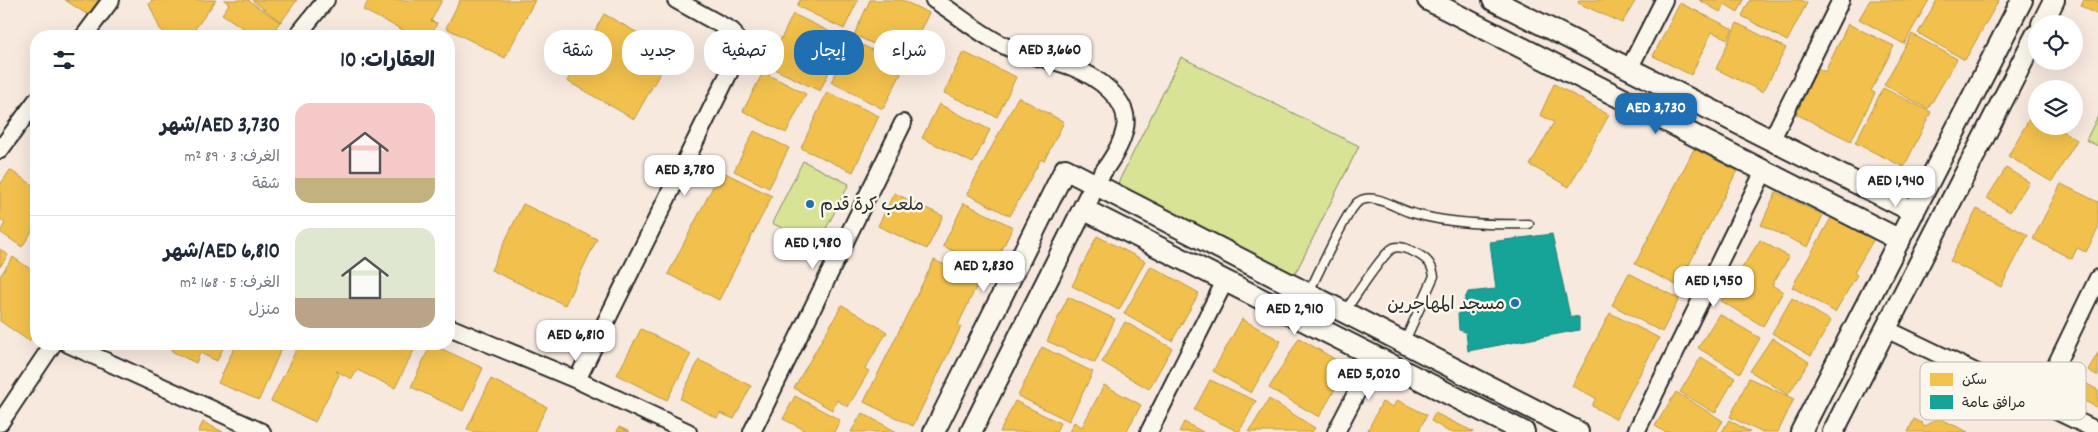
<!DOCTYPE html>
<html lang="ar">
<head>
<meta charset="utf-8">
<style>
	:root { --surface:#fff; --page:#f2f2f3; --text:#1f2937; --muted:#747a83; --line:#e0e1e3; --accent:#1f6fb2 }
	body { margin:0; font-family:Dekko,"Playpen Sans Arabic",sans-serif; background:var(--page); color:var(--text); direction:rtl; height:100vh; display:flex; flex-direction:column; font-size:19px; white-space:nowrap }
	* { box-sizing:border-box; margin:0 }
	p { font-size:16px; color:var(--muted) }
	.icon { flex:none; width:28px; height:28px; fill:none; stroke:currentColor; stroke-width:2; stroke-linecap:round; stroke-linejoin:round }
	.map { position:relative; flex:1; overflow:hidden; direction:ltr }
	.details { position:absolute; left:30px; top:30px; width:425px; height:320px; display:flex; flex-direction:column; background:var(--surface); border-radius:20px; box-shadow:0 5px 20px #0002; direction:rtl }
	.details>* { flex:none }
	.banner { position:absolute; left:470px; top:30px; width:475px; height:45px; direction:rtl; display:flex; gap:10px }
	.fabs { position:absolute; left:2028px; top:15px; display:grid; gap:10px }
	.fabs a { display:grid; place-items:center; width:55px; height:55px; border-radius:50%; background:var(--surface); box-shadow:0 5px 20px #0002; font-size:25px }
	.price { position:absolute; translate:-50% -42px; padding:0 11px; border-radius:10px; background:#fff; color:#222; font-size:16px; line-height:32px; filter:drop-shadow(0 1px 2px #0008) }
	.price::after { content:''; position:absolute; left:50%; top:30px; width:15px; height:11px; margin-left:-8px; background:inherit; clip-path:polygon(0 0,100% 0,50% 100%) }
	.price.on { background:var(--accent); color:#fff }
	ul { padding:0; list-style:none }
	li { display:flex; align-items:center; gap:15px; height:125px; padding:0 20px }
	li+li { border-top:1px solid var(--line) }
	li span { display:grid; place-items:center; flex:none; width:140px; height:100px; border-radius:15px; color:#555 }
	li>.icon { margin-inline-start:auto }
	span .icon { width:60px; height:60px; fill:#fffc; stroke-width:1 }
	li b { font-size:21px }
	h2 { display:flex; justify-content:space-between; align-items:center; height:60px; padding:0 20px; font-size:21px }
	.tag { padding:0 18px; border-radius:20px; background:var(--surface); box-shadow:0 5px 20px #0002; font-size:18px; line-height:45px }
	.tag.on { background:var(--accent); color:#fff }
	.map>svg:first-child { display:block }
	.green { fill:#d8e396; stroke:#828760 }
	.homes { fill:#f2c14e; stroke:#b69444 }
	.public { fill:#17a398; stroke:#1d7f77 }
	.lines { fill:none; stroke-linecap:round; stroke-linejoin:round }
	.service-casing { stroke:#2b2b2b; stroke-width:11 }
	.minor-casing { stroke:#2b2b2b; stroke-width:20 }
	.tertiary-casing { stroke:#2b2b2b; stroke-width:24 }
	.service { stroke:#fbf7ec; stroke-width:8 }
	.minor { stroke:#fbf7ec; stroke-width:16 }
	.tertiary { stroke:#fbf7ec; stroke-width:20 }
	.poi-dot { fill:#1f6fb2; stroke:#fbf7ec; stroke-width:2 }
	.labels { text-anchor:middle; stroke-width:5; stroke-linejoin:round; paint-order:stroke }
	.poi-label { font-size:18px; fill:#2b2b2b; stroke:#fbf7ec; text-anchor:start }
	.key { fill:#fbf7ec; stroke:#bdbab2; stroke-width:1 }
	.key-label { font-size:14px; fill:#2b2b2b }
</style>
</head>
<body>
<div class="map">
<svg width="2098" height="432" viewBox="0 0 2098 432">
	<rect width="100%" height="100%" fill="#f8e9df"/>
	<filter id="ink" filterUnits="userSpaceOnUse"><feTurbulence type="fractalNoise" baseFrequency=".02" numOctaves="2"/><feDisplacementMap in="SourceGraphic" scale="10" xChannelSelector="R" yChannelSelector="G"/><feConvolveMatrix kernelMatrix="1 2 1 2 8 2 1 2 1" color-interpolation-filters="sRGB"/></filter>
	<g filter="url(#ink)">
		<path class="green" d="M1181,57L1359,146L1294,276L1116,187Z
			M2098,116V146L2086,140Z
			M803,161L849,184L817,246L772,223Z"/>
		<path class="homes" d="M65,0H99L88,15Z
			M152,0H216L190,36H171L160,29L149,4Z
			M224,0H248L280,22L270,36H255L222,14L229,4Z
			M252,0H297L281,22Z
			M369,0H442L431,21L437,23L431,36H415L363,10Z
			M460,0H535L505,58L446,28Z
			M800,0H858L844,29L797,6Z
			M870,0H902L929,13L906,59L854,35Z
			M1579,0H1636L1622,23L1578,3Z
			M1699,0H1744L1738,12L1725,4L1720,12Z
			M1750,0H1801L1807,3L1787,41L1742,16Z
			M1870,0H1929L1904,44L1859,19Z
			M1937,0H1999L1965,60L1918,33Z
			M2084,0H2098V15L2081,6Z
			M1680,3L1733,29L1728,39L1712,32L1691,75L1653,56Z
			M604,14L672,52L634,119L567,81Z
			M793,14L845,39L820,91L768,66Z
			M1737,23L1786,48L1763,92L1716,69Z
			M1848,24L1894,46L1871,91L1875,93L1851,141L1796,114L1818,68L1825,72Z
			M1912,34L1957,59L1928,109L1884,85Z
			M852,40L905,66L883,109L831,82Z
			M963,52L1016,77L997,117L944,93Z
			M763,72L806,94L786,133L743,111Z
			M1554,84L1609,115L1569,187L1530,165L1554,122L1540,115Z
			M1883,88L1931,112L1904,167L1855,143Z
			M827,92L879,116L853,172L801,148Z
			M1018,97L1064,122L1044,161L1041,159L1010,216L967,194Z
			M939,104L990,130L973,163L922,138Z
			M2032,114L2036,116V126H2054L2077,140L2052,182L2008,156Z
			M754,131L789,148L769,188L734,171Z
			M1694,149L1737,171L1678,286L1635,264Z
			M2006,168L2029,182L2010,212L1987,198Z
			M10,170L36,187V225L22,247L0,232L5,223L0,219V185Z
			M721,171L772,196L719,300L668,274Z
			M2061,184L2098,202V229L2086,252L2077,248L2072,259L2033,239Z
			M1776,192L1823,215L1808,247L1761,225Z
			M894,193L943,216L927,249L878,226Z
			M964,203L1013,227L992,270L943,246Z
			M523,204L597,239L565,305L491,270Z
			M1977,209L2028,235L2001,287L1950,261Z
			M1834,213L1875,237L1854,273L1857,275L1835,312L1792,287Z
			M1097,236L1145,261L1119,310L1072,286Z
			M1760,240L1789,257L1772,285L1783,292L1763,326L1721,301Z
			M0,249L8,255L0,267Z
			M13,257L36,273V331L29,341L0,321V276Z
			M934,260L979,281L958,325L961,327L913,426L864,402Z
			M1151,266L1199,293L1172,341L1124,314Z
			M1629,273L1679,299L1662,332L1612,305Z
			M1068,297L1115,319L1095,363L1047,341Z
			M1792,298L1831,321L1811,356L1772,333Z
			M842,305L887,332L865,369L869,371L848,407L837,400L832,410L794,388Z
			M1610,313L1659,338L1616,419L1592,406L1596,398L1572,386Z
			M1719,314L1760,338L1740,373L1698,348Z
			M1242,319L1281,341L1251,393L1213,371Z
			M1125,322L1172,348L1149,389L1102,362Z
			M641,329L691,354L667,400L617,375Z
			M1299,338L1348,367L1319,417L1269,388Z
			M1772,338L1809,362L1788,395L1750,371Z
			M174,344H225L217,361L200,353L196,363L171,351Z
			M236,344H268L281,349L259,400L218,383Z
			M299,344H417L395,388L357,370L352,379L336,371L339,375L315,422L271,401Z
			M431,344L483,368L463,411L411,387Z
			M1042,347L1093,372L1069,421L1018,396Z
			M2098,353V376L2088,370Z
			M1701,357L1735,378L1715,413L1680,392Z
			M699,360L751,386L734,419L720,413L717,418L680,399Z
			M1749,378L1794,399L1778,432H1761L1730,417Z
			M2076,378L2098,390V408L2068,392Z
			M491,379L547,407L534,432H473L467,429Z
			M1210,380L1256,401L1239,432L1194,410Z
			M1104,385L1141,405L1126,432H1069L1074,422L1082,427Z
			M1676,392L1723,421L1716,432H1665L1655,426Z
			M795,396L840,420L834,432H802L803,429L783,419Z
			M1269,399L1315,428L1312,432H1249Z
			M1397,400L1427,415L1419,430L1421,432H1367L1382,402L1393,407Z
			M1015,401L1060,423L1056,432H1000Z
			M862,413L897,432H851Z
			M1435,413L1474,432H1449L1431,421Z
			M1939,418L1968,432H1908L1914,419L1922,423L1924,427Z
			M1729,420L1750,432H1722Z
			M203,422L223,432H198Z
			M1184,422L1203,432H1179Z
			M619,427L630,432H617Z"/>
		<path class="public" d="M1552,234L1570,316L1579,317V330L1468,351L1466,332L1459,330L1458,314L1468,292L1496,289L1490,242Z"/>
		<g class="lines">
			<defs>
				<path id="service" d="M1309,292C1317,276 1347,210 1358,202C1374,191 1396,209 1412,213C1449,224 1490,225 1529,224
					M1345,311C1354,299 1382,254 1393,248C1401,245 1409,250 1416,253C1427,259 1432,264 1434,276L1405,341"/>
				<path id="minor" d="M934,0C959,15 980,35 1007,47C1028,56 1051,59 1072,67C1096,76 1131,100 1125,128C1121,149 1106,167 1094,185
					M84,36L111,0
					M297,36L326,0
					M1629,69L1664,0
					M1771,141L1841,0
					M0,150L36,101
					M449,327L577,380L688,432
					M1886,329L2098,431
					M68,344L262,432
					M577,380L729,73C734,58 742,45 732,31L676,0
					M2038,402L2098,278
					M0,423L53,344
					M752,432L903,123
					M1149,432L1225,281
					M1336,432L1375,357
					M1636,432L1764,171"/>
				<path id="tertiary" d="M1428,0L1900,240
					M1493,0L1914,212
					M2042,24L2054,0
					M1083,209L1524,432
					M934,432L1065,169L1578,432
					M971,432L1089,197
					M1801,432L2022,0
					M1833,432L2036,35"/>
			</defs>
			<use href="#service" class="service-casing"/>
			<use href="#minor" class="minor-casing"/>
			<use href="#tertiary" class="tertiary-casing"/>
			<use href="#service" class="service"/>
			<use href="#minor" class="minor"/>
			<use href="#tertiary" class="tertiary"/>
		</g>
	</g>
	<g class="poi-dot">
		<circle cx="810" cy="204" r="5"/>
		<circle cx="1515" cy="303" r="5"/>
	</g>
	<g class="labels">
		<g class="poi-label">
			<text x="820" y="210">ملعب كرة قدم</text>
			<text x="1505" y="309" text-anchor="end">مسجد المهاجرين</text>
		</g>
	</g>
	<rect x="1920" y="362" width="166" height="58" rx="8" class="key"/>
	<rect x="1930" y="373" width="23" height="13" fill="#f2c14e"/>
	<rect x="1930" y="395" width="23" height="14" fill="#17a398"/>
	<g class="key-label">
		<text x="1962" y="384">سكن</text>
		<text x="1962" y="407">مرافق عامة</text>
	</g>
</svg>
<div class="fabs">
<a><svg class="icon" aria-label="locate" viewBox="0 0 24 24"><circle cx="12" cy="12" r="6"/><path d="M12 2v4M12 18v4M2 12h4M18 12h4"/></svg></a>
<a><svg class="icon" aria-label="layers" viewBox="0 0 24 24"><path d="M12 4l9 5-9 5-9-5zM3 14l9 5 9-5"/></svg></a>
</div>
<b class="price" style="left:1050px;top:77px">AED 3,660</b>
<b class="price on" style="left:1656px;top:135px">AED 3,730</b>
<b class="price" style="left:685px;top:197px">AED 3,780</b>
<b class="price" style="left:1896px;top:208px">AED 1,940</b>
<b class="price" style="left:813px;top:270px">AED 1,980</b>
<b class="price" style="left:984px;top:293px">AED 2,830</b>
<b class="price" style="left:1714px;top:308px">AED 1,950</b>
<b class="price" style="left:1295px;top:336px">AED 2,910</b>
<b class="price" style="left:576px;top:362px">AED 6,810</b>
<b class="price" style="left:1369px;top:401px">AED 5,020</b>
<div class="banner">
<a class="tag">شراء</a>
<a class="tag on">إيجار</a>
<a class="tag">تصفية</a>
<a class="tag">جديد</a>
<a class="tag">شقة</a>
</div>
<section class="details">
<h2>العقارات: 10<svg class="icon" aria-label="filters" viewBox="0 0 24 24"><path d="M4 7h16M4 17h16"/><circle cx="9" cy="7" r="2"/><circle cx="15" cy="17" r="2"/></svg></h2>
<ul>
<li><span style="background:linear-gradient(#f6c9c9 75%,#c2b280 0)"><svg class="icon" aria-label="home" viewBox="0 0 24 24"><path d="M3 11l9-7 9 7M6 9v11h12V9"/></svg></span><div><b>AED 3,730/شهر</b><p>الغرف: 3 · 89 m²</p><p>شقة</p></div></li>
<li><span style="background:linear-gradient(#dfe7d0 70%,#b9a48a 0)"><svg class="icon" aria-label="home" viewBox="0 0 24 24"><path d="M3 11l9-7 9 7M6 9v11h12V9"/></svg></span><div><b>AED 6,810/شهر</b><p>الغرف: 5 · 168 m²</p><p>منزل</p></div></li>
</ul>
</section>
</div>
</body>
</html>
